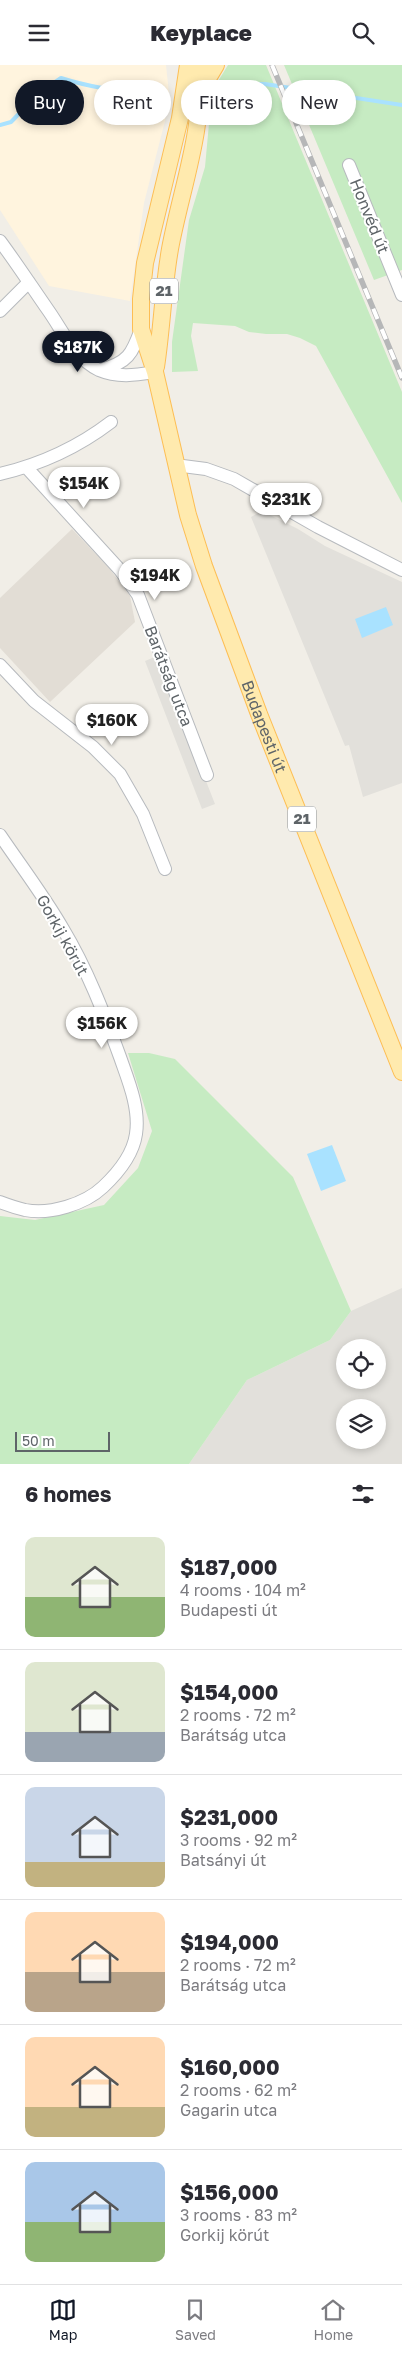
<!DOCTYPE html>
<html lang="en">
<head>
<meta charset="utf-8">
<style>
	:root { --surface:#fff; --page:#f7f7f7; --text:#2b2b33; --muted:#7c7c81; --line:#e1e1e2; --accent:#111827 }
	body { margin:0; font-family:"Golos Text",sans-serif; background:var(--page); color:var(--text); height:100vh; display:flex; flex-direction:column; font-size:19px; white-space:nowrap }
	* { box-sizing:border-box; margin:0 }
	p { font-size:16px; color:var(--muted) }
	.icon { flex:none; width:28px; height:28px; fill:none; stroke:currentColor; stroke-width:2; stroke-linecap:round; stroke-linejoin:round }
	.map { position:relative; height:1399px; overflow:hidden }
	.drawer { display:flex; flex-direction:column; background:var(--surface); flex:1 }
	.drawer>* { flex:none }
	.top-card { position:absolute; left:15px; top:15px; width:372px; height:45px; display:flex; gap:10px }
	.tools { position:absolute; left:336px; top:1274px; display:grid; gap:10px }
	.tools a { display:grid; place-items:center; width:50px; height:50px; border-radius:50%; background:var(--surface); box-shadow:0 2px 8px #0003; font-size:25px }
	.scale { position:absolute; left:15px; bottom:12px; width:95px; box-sizing:border-box; padding-left:5px; border:2px solid #5e6468; border-top:0; font-size:14px; line-height:18px; white-space:nowrap; color:#5e6468; -webkit-text-stroke:4px #fff; paint-order:stroke }
	.price { position:absolute; translate:-50% -42px; padding:0 11px; border-radius:18px; background:#fff; color:#222; font-size:16px; line-height:32px; filter:drop-shadow(0 1px 2px #0008) }
	.price::after { content:''; position:absolute; left:50%; top:30px; width:15px; height:11px; margin-left:-8px; background:inherit; clip-path:polygon(0 0,100% 0,50% 100%) }
	.price.selected { background:var(--accent); color:#fff }
	ul { padding:0; list-style:none }
	li { display:flex; align-items:center; gap:15px; height:125px; padding:0 25px }
	li+li { border-top:1px solid var(--line) }
	li span { display:grid; place-items:center; flex:none; width:140px; height:100px; border-radius:10px; color:#555 }
	li>.icon { margin-inline-start:auto }
	span .icon { width:60px; height:60px; fill:#fffc; stroke-width:1 }
	li b { font-size:21px }
	h2 { display:flex; justify-content:space-between; align-items:center; height:60px; padding:0 25px; font-size:21px }
	.tag { padding:0 18px; border-radius:22px; background:var(--surface); box-shadow:0 2px 8px #0003; font-size:18px; line-height:45px }
	.tag.selected { background:var(--accent); color:#fff }
	header { display:flex; justify-content:space-between; align-items:center; height:65px; padding:0 25px; background:var(--surface); font-size:22px; font-weight:800 }
	.menu { display:flex; justify-content:space-around; align-items:center; height:70px; border-top:1px solid var(--line); background:var(--surface); font-size:14px; color:var(--muted) }
	.menu a { display:grid; justify-items:center; gap:2px }
	.menu .selected { color:var(--accent) }
	.map>svg:first-child { display:block }
	.commercial { fill:#fff4de }
	.industrial { fill:#e2e0db; fill-rule:evenodd }
	.education { fill:#e2ddd5 }
	.green { fill:#c6ebc2 }
	.water { fill:#a9e2ff }
	.lines { fill:none; stroke-linecap:round; stroke-linejoin:round }
	.stream { stroke:#a9e2ff; stroke-width:4 }
	.minor-casing { stroke:#b7babe; stroke-width:14 }
	.major-casing { stroke:#fdbe54; stroke-width:18 }
	.minor { stroke:#fff; stroke-width:12 }
	.major { stroke:#ffeaae; stroke-width:16 }
	.rail-casing { stroke:#b6b7b8; stroke-width:5.5 }
	.rail { stroke:#fff; stroke-width:4; stroke-dasharray:11; stroke-linecap:butt }
	.labels { text-anchor:middle; stroke-width:4; stroke-linejoin:round; paint-order:stroke }
	.shield { fill:#fff; stroke:#8e9295; stroke-width:1 }
	.shield-label { font-size:15px; font-weight:bold; fill:#5e6468 }
	.street-label { font-size:16px; fill:#5e6468; stroke:#fff }
</style>
</head>
<body>
<header><svg class="icon" aria-label="menu" viewBox="0 0 24 24"><path d="M4 6h16M4 12h16M4 18h16"/></svg>Keyplace<svg class="icon" aria-label="search" viewBox="0 0 24 24"><circle cx="10" cy="10" r="6"/><path d="M15 15l6 6"/></svg></header>
<div class="map">
<svg width="402" height="1399" viewBox="0 0 402 1399">
	<rect width="100%" height="100%" fill="#f1eee7"/>
	<path class="commercial" d="M0,0H166L169,29L165,56L144,138L130,236L49,221L0,145Z"/>
	<path class="industrial" d="M262,446L298,464L325,481L402,517V718L363,732L349,680L345,681L251,452Z
		M157,591L215,739L202,744L145,596Z
		M402,1223V1399H189L247,1315L330,1275L351,1246ZM345,1282H378V1315H345ZM345,1342H378V1375H345Z"/>
	<path class="education" d="M72,464L109,503L130,531L135,557L50,637L0,583V533Z"/>
	<path class="green" d="M228,0H266L402,327V438L316,281L300,273L287,269H266L249,267L235,261L193,258L191,271L198,306L172,307V277L189,155L205,102L212,26Z
		M284,0H402V205L374,215Z
		M128,988H149L175,994L293,1112L351,1246L330,1275L247,1315L189,1399H0V1151L35,1155L104,1140L138,1103L152,1066Z"/>
	<path class="water" d="M386,542L393,560L362,573L355,554Z
		M332,1080L346,1116L321,1126L307,1089Z"/>
	<g class="lines">
		<path class="stream" d="M225,19H265L402,40
			M0,60L11,57L39,28L61,13C90,22 124,29 155,24"/>
		<defs>
			<path id="minor" d="M349,100L402,230
				M0,176C17,199 32,222 48,245C63,266 74,293 99,305C118,313 136,310 155,307
				M0,246L29,217
				M100,305C128,298 132,289 141,264
				M175,400L206,404L234,414L318,462L402,505
				M27,403L120,505L138,530L207,710
				M0,409C42,399 77,383 111,357
				M0,600L34,636L93,682L120,709L143,749L165,804
				M0,770C21,801 44,831 63,864C87,904 104,948 120,992C128,1015 140,1043 136,1069C133,1090 119,1107 103,1122C85,1139 50,1150 25,1145C17,1143 8,1140 0,1137"/>
			<g id="major">
				<path id="s1" d="M188,0L180,53L145,198L141,234V264L155,307L188,450L204,501L259,649L402,1007"/>
				<path d="M201,25L216,0"/>
				<path d="M156,302C162,263 163,224 170,184C181,124 205,63 199,0"/>
			</g>
		</defs>
		<use href="#minor" class="minor-casing"/>
		<use href="#major" class="major-casing"/>
		<use href="#minor" class="minor"/>
		<use href="#major" class="major"/>
		<defs>
			<path id="rail" d="M272,0L402,313"/>
		</defs>
		<use href="#rail" class="rail-casing"/>
		<use href="#rail" class="rail"/>
	</g>
	<g class="labels">
		<g class="shield">
			<rect x="150" y="213.5" width="28" height="25" rx="4"/>
			<rect x="288" y="741.5" width="28" height="25" rx="4"/>
		</g>
		<g class="shield-label">
			<text x="164" y="231">21</text>
			<text x="302" y="759">21</text>
		</g>
		<g class="street-label">
			<text transform="translate(370 151) rotate(68)" y="6">Honvéd út</text>
			<text transform="translate(169 611) rotate(69)" y="6">Barátság utca</text>
			<text dy="6" stroke="none"><textPath href="#s1" startOffset="686">Budapesti út</textPath></text>
			<text transform="translate(63 870) rotate(61)" y="6">Gorkij körút</text>
		</g>
	</g>
</svg>
<div class="tools">
<a><svg class="icon" aria-label="locate" viewBox="0 0 24 24"><circle cx="12" cy="12" r="6"/><path d="M12 2v4M12 18v4M2 12h4M18 12h4"/></svg></a>
<a><svg class="icon" aria-label="layers" viewBox="0 0 24 24"><path d="M12 4l9 5-9 5-9-5zM3 14l9 5 9-5"/></svg></a>
</div>
<div class="scale">50 m</div>
<b class="price selected" style="left:78px;top:308px">$187K</b>
<b class="price" style="left:84px;top:444px">$154K</b>
<b class="price" style="left:286px;top:460px">$231K</b>
<b class="price" style="left:155px;top:536px">$194K</b>
<b class="price" style="left:112px;top:681px">$160K</b>
<b class="price" style="left:102px;top:984px">$156K</b>
<div class="top-card">
<a class="tag selected">Buy</a>
<a class="tag">Rent</a>
<a class="tag">Filters</a>
<a class="tag">New</a>
</div>
</div>
<section class="drawer">
<h2>6 homes<svg class="icon" aria-label="filters" viewBox="0 0 24 24"><path d="M4 7h16M4 17h16"/><circle cx="9" cy="7" r="2"/><circle cx="15" cy="17" r="2"/></svg></h2>
<ul>
<li><span style="background:linear-gradient(#dfe7d0 60%,#8fb573 0)"><svg class="icon" aria-label="home" viewBox="0 0 24 24"><path d="M3 11l9-7 9 7M6 9v11h12V9"/></svg></span><div><b>$187,000</b><p>4 rooms · 104 m²</p><p>Budapesti út</p></div></li>
<li><span style="background:linear-gradient(#dfe7d0 70%,#9aa5b1 0)"><svg class="icon" aria-label="home" viewBox="0 0 24 24"><path d="M3 11l9-7 9 7M6 9v11h12V9"/></svg></span><div><b>$154,000</b><p>2 rooms · 72 m²</p><p>Barátság utca</p></div></li>
<li><span style="background:linear-gradient(#c9d6e8 75%,#c2b280 0)"><svg class="icon" aria-label="home" viewBox="0 0 24 24"><path d="M3 11l9-7 9 7M6 9v11h12V9"/></svg></span><div><b>$231,000</b><p>3 rooms · 92 m²</p><p>Batsányi út</p></div></li>
<li><span style="background:linear-gradient(#ffd9b3 60%,#b9a48a 0)"><svg class="icon" aria-label="home" viewBox="0 0 24 24"><path d="M3 11l9-7 9 7M6 9v11h12V9"/></svg></span><div><b>$194,000</b><p>2 rooms · 72 m²</p><p>Barátság utca</p></div></li>
<li><span style="background:linear-gradient(#ffd9b3 70%,#c2b280 0)"><svg class="icon" aria-label="home" viewBox="0 0 24 24"><path d="M3 11l9-7 9 7M6 9v11h12V9"/></svg></span><div><b>$160,000</b><p>2 rooms · 62 m²</p><p>Gagarin utca</p></div></li>
<li><span style="background:linear-gradient(#a9c7e8 60%,#8fb573 0)"><svg class="icon" aria-label="home" viewBox="0 0 24 24"><path d="M3 11l9-7 9 7M6 9v11h12V9"/></svg></span><div><b>$156,000</b><p>3 rooms · 83 m²</p><p>Gorkij körút</p></div></li>
</ul>
</section>
<nav class="menu">
<a class="selected"><svg class="icon" aria-label="map" viewBox="0 0 24 24"><path d="M3 6l6-2 6 2 6-2v14l-6 2-6-2-6 2zM9 4v14M15 6v14"/></svg>Map</a>
<a><svg class="icon" aria-label="saved" viewBox="0 0 24 24"><path d="M7 4h10v16l-5-4-5 4z"/></svg>Saved</a>
<a><svg class="icon" aria-label="home" viewBox="0 0 24 24"><path d="M3 11l9-7 9 7M6 9v11h12V9"/></svg>Home</a>
</nav>
</body>
</html>
